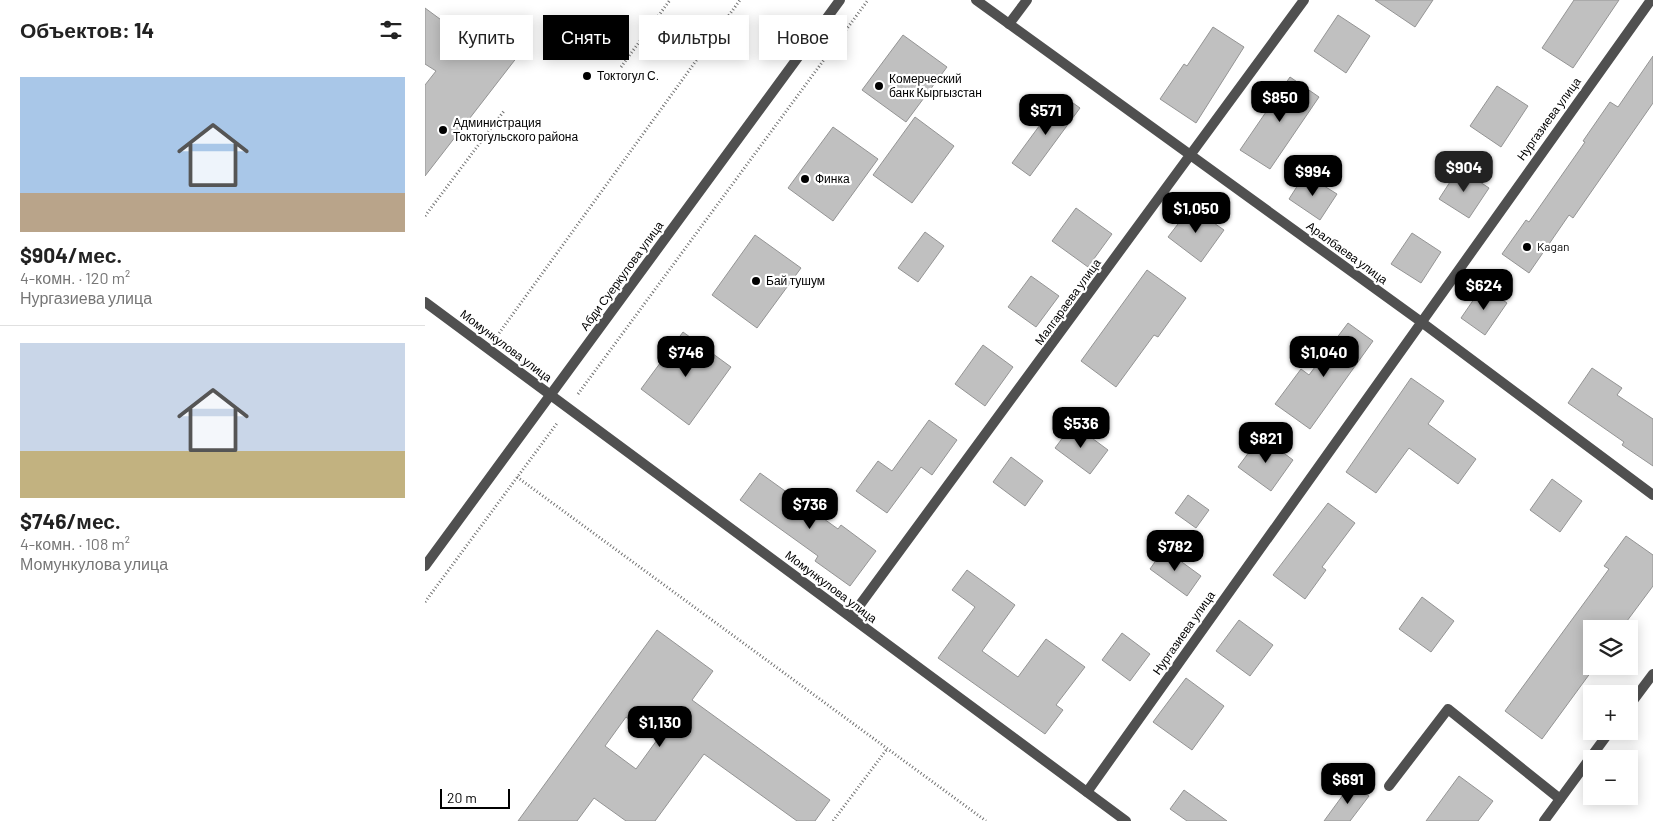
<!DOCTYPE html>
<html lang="ru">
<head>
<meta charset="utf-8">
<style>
	:root { --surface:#fff; --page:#f2f2f2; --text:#222; --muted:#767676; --line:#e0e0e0; --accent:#000 }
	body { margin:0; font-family:Barlow,sans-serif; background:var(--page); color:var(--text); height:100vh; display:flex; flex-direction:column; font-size:19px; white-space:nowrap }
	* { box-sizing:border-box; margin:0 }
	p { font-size:16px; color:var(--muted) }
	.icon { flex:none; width:28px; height:28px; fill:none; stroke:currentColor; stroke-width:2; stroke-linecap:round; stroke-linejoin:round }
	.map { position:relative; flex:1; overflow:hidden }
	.panel { display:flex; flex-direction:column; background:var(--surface); width:425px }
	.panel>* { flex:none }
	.guide { position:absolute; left:15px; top:15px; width:475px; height:45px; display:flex; gap:10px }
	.controls { position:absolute; left:1158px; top:620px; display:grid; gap:10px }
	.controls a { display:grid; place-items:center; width:55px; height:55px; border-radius:0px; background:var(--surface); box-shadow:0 2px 12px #0003; font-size:25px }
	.scale { position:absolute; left:15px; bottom:12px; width:70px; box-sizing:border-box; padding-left:5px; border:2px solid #000; border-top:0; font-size:14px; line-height:18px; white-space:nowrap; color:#000; -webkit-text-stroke:4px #fff; paint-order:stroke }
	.price { position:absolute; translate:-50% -42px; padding:0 11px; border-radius:10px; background:var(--accent); color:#fff; font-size:16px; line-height:32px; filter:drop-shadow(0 1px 2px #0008) }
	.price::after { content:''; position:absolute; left:50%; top:30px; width:15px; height:11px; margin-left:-8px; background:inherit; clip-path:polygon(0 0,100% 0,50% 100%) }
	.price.selected { background:#222; color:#fff }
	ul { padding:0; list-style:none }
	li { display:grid; align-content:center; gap:10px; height:265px; padding:0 20px }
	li+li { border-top:1px solid var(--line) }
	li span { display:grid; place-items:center; height:155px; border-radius:0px; color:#555 }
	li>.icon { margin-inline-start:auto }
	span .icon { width:90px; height:90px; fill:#fffc; stroke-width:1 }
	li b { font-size:21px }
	h2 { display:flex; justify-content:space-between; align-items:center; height:60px; padding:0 20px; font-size:21px }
	.chip { padding:0 18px; border-radius:0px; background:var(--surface); box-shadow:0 2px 12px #0003; font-size:18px; line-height:45px }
	.chip.selected { background:var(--accent); color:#fff }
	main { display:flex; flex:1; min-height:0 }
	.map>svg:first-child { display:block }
	.building { fill:#c0c0c0; stroke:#949494; fill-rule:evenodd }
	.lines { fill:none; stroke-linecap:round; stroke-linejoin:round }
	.path { stroke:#727272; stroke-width:3; stroke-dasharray:1 2.5; stroke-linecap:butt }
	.service { stroke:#505050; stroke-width:10 }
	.minor { stroke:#505050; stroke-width:10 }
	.tertiary { stroke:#505050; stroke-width:10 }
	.poi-dot { fill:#000; stroke:#fff; stroke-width:2 }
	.labels { text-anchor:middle; stroke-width:4.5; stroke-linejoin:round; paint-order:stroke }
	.poi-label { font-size:12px; fill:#000; stroke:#fff; text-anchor:start }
	.street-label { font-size:12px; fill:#000; stroke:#fff }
</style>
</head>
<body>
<main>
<section class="panel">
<h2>Объектов: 14<svg class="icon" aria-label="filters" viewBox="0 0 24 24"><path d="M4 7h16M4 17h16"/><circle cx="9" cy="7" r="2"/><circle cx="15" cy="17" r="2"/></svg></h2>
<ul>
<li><span style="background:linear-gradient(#a9c7e8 75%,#b9a48a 0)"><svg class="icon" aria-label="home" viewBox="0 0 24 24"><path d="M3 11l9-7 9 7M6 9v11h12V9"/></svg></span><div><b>$904/мес.</b><p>4-комн. · 120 m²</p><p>Нургазиева улица</p></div></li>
<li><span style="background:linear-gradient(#c9d6e8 70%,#c2b280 0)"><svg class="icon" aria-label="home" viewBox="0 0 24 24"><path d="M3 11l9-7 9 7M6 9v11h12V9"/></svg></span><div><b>$746/мес.</b><p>4-комн. · 108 m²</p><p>Момункулова улица</p></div></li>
</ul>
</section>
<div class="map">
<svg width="1228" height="821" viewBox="0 0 1228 821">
	<rect width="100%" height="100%" fill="#fff"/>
	<path class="building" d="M950,0H1008L990,27Z
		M1149,0H1194L1148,68L1117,48Z
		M0,8L38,36L52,18L96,52L0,176V85L11,71L0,64Z
		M913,15L945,36L921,73L889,51Z
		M788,27L819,47L771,123L735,99L759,64L762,66Z
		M478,35L522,67L481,122L437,90Z
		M1228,56V103L1148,218L1144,215L1104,273L1077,254L1101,220L1104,222L1160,142L1158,141L1185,102L1193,107Z
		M865,77L894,97L845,169L815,150Z
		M1072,86L1103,106L1076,147L1045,126Z
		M637,95L655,108L605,176L587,163Z
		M490,117L529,146L487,203L448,175Z
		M408,127L453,159L408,221L363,188Z
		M1034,168L1064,188L1044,218L1014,199Z
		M880,174L912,194L895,220L864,199Z
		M766,207L799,230L776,262L743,237Z
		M651,208L687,234L663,267L627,241Z
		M500,232L519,246L493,282L473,268Z
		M987,233L1016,252L996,283L966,264Z
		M330,235L376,268L332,328L287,295Z
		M722,270L761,298L733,337L729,335L691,387L656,361Z
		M606,276L634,296L611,327L583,307Z
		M1058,286L1082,303L1060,335L1036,318Z
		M923,323L948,341L885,429L850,404L876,369L884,375Z
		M258,332L306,367L264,425L216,389Z
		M558,345L588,367L560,406L530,384Z
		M1167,368L1197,388L1192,395L1228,419V466L1197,445L1199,442L1143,403Z
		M986,378L1019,401L1003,424L1051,459L1033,484L984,448L951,493L921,472Z
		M504,420L532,440L507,475L496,467L462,513L431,491L453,461L467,471Z
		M648,424L683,450L665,474L630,448Z
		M836,436L868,460L846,491L813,467Z
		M586,457L618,481L600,506L568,482Z
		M335,473L413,529L416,525L451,551L425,586L390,561L393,556L315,500Z
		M1127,479L1157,501L1135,532L1105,510Z
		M763,495L784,510L771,528L750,513Z
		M903,503L930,523L897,567L901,570L880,599L848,575Z
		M1201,536L1228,555V586L1196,629H1166V672L1117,739L1080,711L1184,569L1179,566Z
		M739,549L776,576L762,596L725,569Z
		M542,570L590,605L557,651L593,677L621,639L660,667L631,705L638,710L620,734L513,658L550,607L527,590Z
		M997,597L1029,621L1006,652L974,629Z
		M814,620L848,645L825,676L791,651Z
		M232,630L288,671L267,700L405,800L390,821H372L279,754L230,821H201L169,798L152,821H93ZM201,717L232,740L211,769L180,746Z
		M697,633L725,654L705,681L677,660Z
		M761,678L799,706L767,750L728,722Z
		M1034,776L1068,801L1053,821H1001Z
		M926,784L944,796L925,821H899Z
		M759,790L802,821H762L745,809Z"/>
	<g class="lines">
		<path class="path" d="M196,67L245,0
			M0,216L79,111
			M72,336L315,0
			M153,394L443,0
			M92,477L561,821
			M0,602L133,422
			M408,821L462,749"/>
		<path class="service" d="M584,24L602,0
			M964,786L1023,709L1135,799"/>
		<path class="minor" d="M551,0L995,321L1228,495
			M426,617L879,0
			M662,792L1226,0"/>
		<path class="tertiary" d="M0,302L701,821
			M0,566L415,0
			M1204,706L1228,674
			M1119,821L1185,731"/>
	</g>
	<g class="poi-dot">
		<circle cx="162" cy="76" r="5"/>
		<circle cx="454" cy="86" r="5"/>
		<circle cx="18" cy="130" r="5"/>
		<circle cx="380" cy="179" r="5"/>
		<circle cx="1102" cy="247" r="5"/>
		<circle cx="331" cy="281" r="5"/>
	</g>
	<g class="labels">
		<g class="poi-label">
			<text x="172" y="80">Токтогул С.</text>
			<text x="464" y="83">Комерческий<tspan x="464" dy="14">банк Кыргызстан</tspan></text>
			<text x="28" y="127">Администрация<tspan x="28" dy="14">Токтогульского района</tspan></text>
			<text x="390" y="183">Финка</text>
			<text x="1112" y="251">Kagan</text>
			<text x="341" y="285">Бай тушум</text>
		</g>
		<g class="street-label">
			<text transform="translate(1124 119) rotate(-54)" y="4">Нургазиева улица</text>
			<text transform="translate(922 253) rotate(36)" y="4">Аралбаева улица</text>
			<text transform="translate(197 276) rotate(-54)" y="4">Абди Суеркулова улица</text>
			<text transform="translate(643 302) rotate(-54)" y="4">Малгараева улица</text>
			<text transform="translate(81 346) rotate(37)" y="4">Момункулова улица</text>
			<text transform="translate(406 587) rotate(37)" y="4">Момункулова улица</text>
			<text transform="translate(759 633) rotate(-55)" y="4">Нургазиева улица</text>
		</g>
	</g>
</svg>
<div class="controls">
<a><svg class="icon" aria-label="layers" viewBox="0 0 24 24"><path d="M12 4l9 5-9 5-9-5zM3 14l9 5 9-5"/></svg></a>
<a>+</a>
<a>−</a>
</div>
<div class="scale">20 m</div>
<b class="price" style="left:855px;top:123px">$850</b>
<b class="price" style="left:621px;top:136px">$571</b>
<b class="price selected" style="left:1039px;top:193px">$904</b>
<b class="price" style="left:888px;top:197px">$994</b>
<b class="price" style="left:771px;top:234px">$1,050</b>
<b class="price" style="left:1059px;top:311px">$624</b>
<b class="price" style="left:261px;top:378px">$746</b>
<b class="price" style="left:899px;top:378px">$1,040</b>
<b class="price" style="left:656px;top:449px">$536</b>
<b class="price" style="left:841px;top:464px">$821</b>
<b class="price" style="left:385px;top:530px">$736</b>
<b class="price" style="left:750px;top:572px">$782</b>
<b class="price" style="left:235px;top:748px">$1,130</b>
<b class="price" style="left:923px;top:805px">$691</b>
<div class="guide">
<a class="chip">Купить</a>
<a class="chip selected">Снять</a>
<a class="chip">Фильтры</a>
<a class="chip">Новое</a>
</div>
</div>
</main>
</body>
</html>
